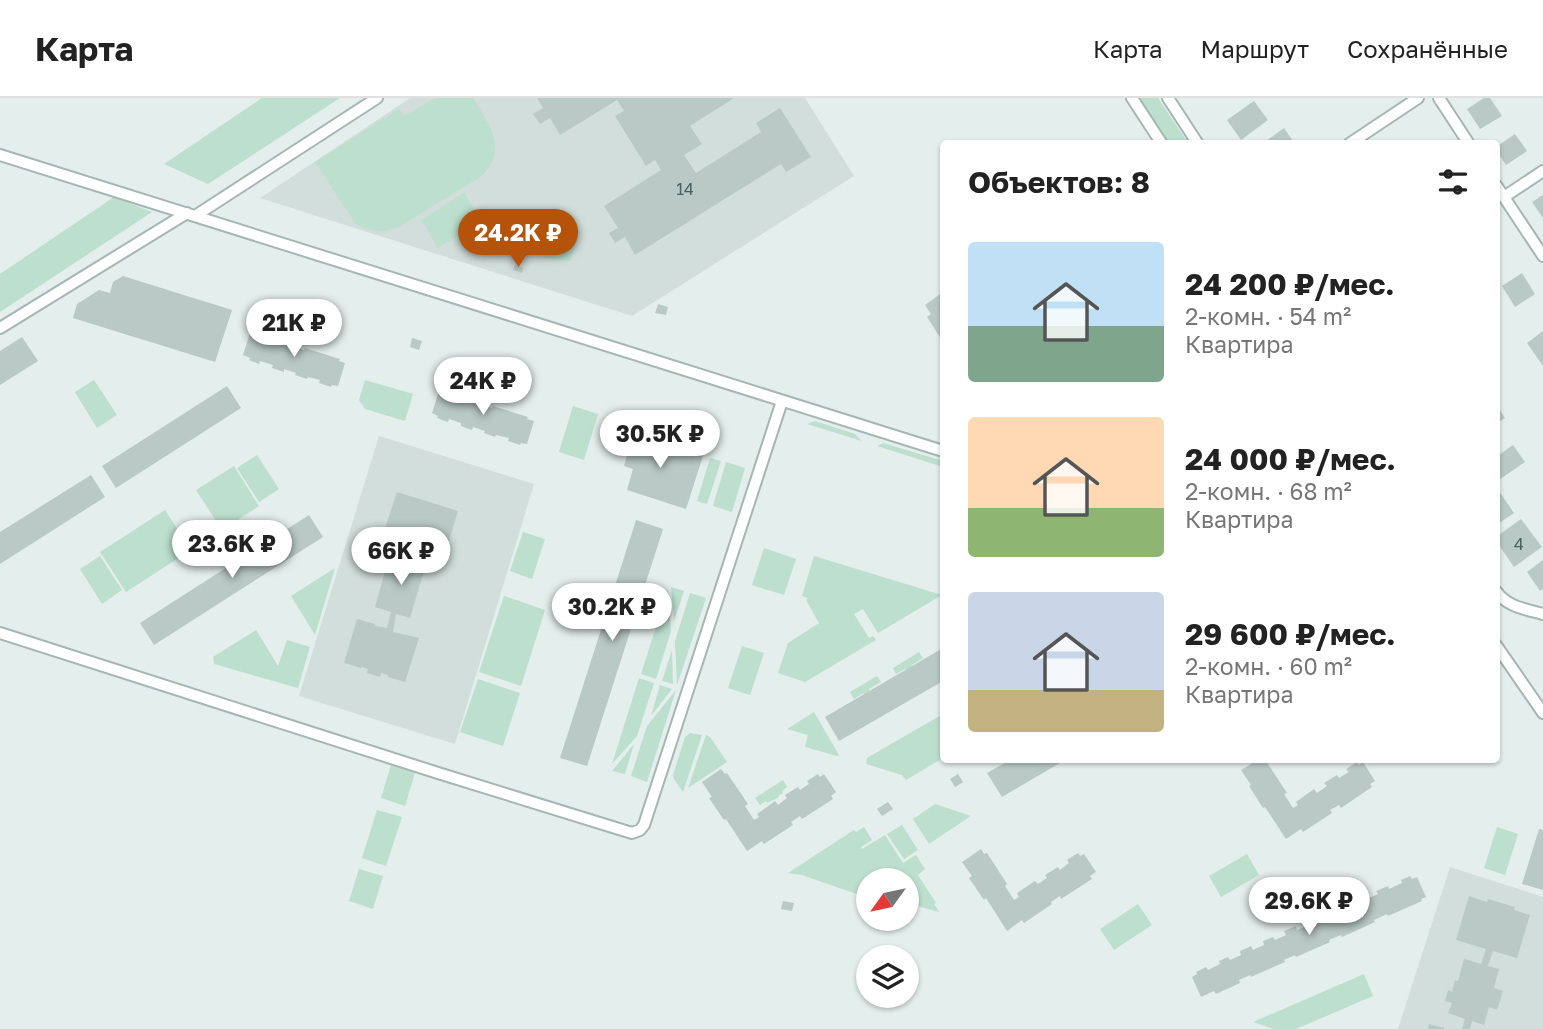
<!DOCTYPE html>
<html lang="ru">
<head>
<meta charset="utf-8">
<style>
	:root { --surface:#fff; --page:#f6f6f6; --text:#222; --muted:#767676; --line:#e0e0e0; --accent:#b45309 }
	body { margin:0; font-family:"Golos Text",sans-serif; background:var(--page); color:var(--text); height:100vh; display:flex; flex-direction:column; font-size:26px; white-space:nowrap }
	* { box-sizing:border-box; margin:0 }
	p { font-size:23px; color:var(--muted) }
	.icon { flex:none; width:38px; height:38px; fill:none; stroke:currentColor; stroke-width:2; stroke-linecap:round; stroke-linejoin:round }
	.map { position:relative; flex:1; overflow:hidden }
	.drawer { position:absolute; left:940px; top:42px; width:560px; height:623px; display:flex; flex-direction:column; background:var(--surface); border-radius:7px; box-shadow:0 2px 5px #0004 }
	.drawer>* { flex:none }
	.needle { width:46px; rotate:237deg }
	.buttons { position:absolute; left:856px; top:770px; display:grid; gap:14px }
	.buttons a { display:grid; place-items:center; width:63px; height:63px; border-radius:50%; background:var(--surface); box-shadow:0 2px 5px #0004; font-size:35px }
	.price { position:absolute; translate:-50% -60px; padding:0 16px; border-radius:24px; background:#fff; color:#222; font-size:23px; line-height:46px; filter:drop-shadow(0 2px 4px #0008) }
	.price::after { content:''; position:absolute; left:50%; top:42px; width:21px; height:16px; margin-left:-10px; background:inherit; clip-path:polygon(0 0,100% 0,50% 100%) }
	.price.selected { background:var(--accent); color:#fff }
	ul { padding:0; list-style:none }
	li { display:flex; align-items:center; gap:21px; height:175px; padding:0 28px }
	li span { display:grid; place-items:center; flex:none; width:196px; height:140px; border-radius:7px; color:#555 }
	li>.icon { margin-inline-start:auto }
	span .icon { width:84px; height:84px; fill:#fffc; stroke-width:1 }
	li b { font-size:30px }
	h2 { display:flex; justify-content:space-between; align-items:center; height:84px; padding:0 28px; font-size:30px }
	header { display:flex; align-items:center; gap:42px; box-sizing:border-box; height:98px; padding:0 35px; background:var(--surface); border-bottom:2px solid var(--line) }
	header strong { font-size:33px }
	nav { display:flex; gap:38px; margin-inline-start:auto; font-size:24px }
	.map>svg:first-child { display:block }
	.built { fill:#d2dedb }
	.green { fill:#bcdfce }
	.building { fill:#b9c9c6 }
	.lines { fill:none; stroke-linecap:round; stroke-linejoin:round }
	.minor-casing { stroke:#a6b6b5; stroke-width:14 }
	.minor { stroke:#fff; stroke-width:10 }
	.labels { text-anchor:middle; stroke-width:7; stroke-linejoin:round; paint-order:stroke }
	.number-label { font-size:16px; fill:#486261 }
</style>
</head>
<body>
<header>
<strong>Карта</strong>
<nav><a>Карта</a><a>Маршрут</a><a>Сохранённые</a></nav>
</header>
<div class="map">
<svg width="1543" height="931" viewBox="0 0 1543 931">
	<rect width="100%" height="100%" fill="#e4eeec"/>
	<path class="built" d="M410,0H805L854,78L632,218L260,100Z
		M379,338L534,386L455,646L299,598Z
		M1450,769L1543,799V931H1398Z"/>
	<path class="green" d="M262,0H340L208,86L164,66Z
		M435,0H473C489,26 510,53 480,79L399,129L381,134L363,130L355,125L315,64L399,11L404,18Z
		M1137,0H1158L1188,45H1167Z
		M464,95L482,123L438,150L421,122Z
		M114,99L152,114L0,214V176Z
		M542,120L568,123L578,140L570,163L545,160L535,144Z
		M94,282L117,317L97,330L75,294Z
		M365,282L413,296L405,323L365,311L359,302Z
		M573,308L598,316L584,362L559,354Z
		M815,323L855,336L862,343L807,326Z
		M883,345L943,363V369L877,348Z
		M257,357L279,391L259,404L237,370Z
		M710,360L721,363L707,406L697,403Z
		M726,364L745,370L732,414L713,408Z
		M234,368L259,408L222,432L196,392Z
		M165,412L191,452L126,494L100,454Z
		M523,434L545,441L532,481L510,473Z
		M764,450L796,461L784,497L752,487Z
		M100,458L122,492L102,506L80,471Z
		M814,458L942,497L878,535L863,511L854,516L869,540L873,538L876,542L805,584L778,575L788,545L819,525L806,502L808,500L802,498Z
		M335,470L315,537L291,498Z
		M671,489L684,493L674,523Z
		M668,491L671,533L656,581L641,576Z
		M690,495L706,500L677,587L675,543Z
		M504,498L545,512L521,588L479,574Z
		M256,532L278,568L287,542L310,549L298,590L214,566L213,559Z
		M742,548L764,555L750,597L728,590Z
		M672,552L673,586L662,583Z
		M919,554L923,560L912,567L913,569L907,573L905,571L896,576L893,570Z
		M877,578L881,584L869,591L870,593L865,597L863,595L854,601L850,594Z
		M639,580L654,585L637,638L612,666Z
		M478,581L520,595L503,648L460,634Z
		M660,587L672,591L651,618Z
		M676,592L647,684L631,678L647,628Z
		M814,614L839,657L837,658L805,649L808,637L787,631Z
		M943,616V660L906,682L902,677L866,666L867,660Z
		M690,635L702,637L683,694L674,681L673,677L685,639Z
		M706,637L710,639L727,664L688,690Z
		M634,646L625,676L612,673Z
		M391,667L415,675L405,708L381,700Z
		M783,682L787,689L782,693L783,695L778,698L779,699L767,705L766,703L760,707L755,700Z
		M935,706L971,718L929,746L913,721Z
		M377,712L402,719L386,768L362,760Z
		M902,727L918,752L904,761L887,736Z
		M864,729L872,742L861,749L862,751L885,737L903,765L916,757L925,771L918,777L936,805L934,806L939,814L910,806L907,814L906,782H868V800L802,777L788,775L854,732L856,734Z
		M1497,729L1518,736L1505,777L1484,770Z
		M1247,756L1259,777L1221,799L1209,778Z
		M359,771L383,778L373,811L349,803Z
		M1138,806L1152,827L1114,852L1100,831Z
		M1364,876L1373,898L1296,931H1274L1253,924Z"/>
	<path class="building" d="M537,0H734L690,28L702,46L684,57L696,75L761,34L756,25L780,10L811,59L786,74L781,66L635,157L625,139L615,145L609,135L618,130L604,108L661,72L655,62L646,68L615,18L624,13L617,2L560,37L550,20L540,26L533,16L543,10Z
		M1484,0H1490L1502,18L1480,31L1467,11Z
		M1254,3L1268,22L1241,42L1227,22Z
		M1284,30L1295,46H1262Z
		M1515,36L1527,53L1506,67L1496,52V49Z
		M1543,97V120L1532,104Z
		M515,167L523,170L522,175L513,172Z
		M1522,175L1535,196L1515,209L1502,188Z
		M123,178L232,212L215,264L73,220L77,206L99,192L110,195L113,184Z
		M943,194V244L927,219L931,216L925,207Z
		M658,206L668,209L666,217L655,215Z
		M1543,233V268L1527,245Z
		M250,235L257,237L258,235L293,246L292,248L304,252L305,250L340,261L339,263L345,265L338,288L332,287L331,289L319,285L320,282L308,279L307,281L295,277L296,275L284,271V274L272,270L273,267L260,263L259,266L249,262L250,260L243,257Z
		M22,239L38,263L0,287V253Z
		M412,240L422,243L419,252L410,249Z
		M227,288L241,310L116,390L102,368Z
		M439,293L446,295V293L481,304L480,306L492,310L493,308L528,319L527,321L534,323L527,346L521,345L520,347L508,343L509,340L496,337L495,339L484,335L485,333L473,329L472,332L461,328V325L449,321L448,324L437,320L438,318L432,315Z
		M1496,306L1505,320L1496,326Z
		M625,333L703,358L686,411L627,392L633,371L624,368L627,358L618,355Z
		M1513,347L1525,364L1496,384V359Z
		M91,377L105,399L0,466V434Z
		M1499,393L1514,415L1496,427V394Z
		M397,394L458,413L445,456L419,447L414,463L426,466L410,520L396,516L393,534L419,540L405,584L388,579V577L381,575L380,579L367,575L368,571L362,569L361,570L344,565L357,521L375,526L374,528L387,530L391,514L375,509L390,455L408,461L412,445L383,436Z
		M309,417L323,439L154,547L140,525Z
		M1521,421L1542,449L1514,469L1496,443V439Z
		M636,422L663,431L587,668L560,660Z
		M197,437L202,445L194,450L189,442Z
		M1543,462V491L1540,493L1527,474Z
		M943,550V583L839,643L825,619Z
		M1010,662H1065L1002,699L987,675Z
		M1258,662H1262L1264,664L1266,663L1287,695L1284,696L1293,710L1298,707L1296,704L1314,691L1317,695L1327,688L1324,685L1337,677L1339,680L1349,674L1346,671L1357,664L1359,667L1363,664L1375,683L1370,686L1372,689L1341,710L1339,707L1330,712L1332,715L1303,734L1301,731L1286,741L1265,709L1263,710L1249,688L1251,687L1241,672Z
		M721,671L725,676L727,675L748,706L745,708L754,722L759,719L757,716L775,703L778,707L787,700L785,697L798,689L800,692L809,686L807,683L818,676L820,679L824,676L836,694L831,698L833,701L802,721L800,718L791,724L793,727L764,746L762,743L747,753L726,721L724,722L709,700L712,699L702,684Z
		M958,676L963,684L955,689L950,681Z
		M888,704L893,711L882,718L877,711Z
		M1539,731L1543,732V792L1522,786Z
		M981,751L984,756L987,755L1007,786L1005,788L1014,802L1019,799L1017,795L1035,783L1038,786L1047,780L1045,777L1058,769L1060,772L1065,768L1069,765L1067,762L1078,755L1080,758L1084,756L1096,774L1090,778L1092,781L1061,801L1060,798L1051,804L1052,806L1024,825L1022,822L1007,833L986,800L984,802L969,780L972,778L962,764Z
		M1410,778L1412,781L1417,779L1426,799L1421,801L1422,803L1388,818L1387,816L1374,822L1375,824L1342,839L1341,837L1329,842L1330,844L1296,859L1295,857L1284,862L1285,864L1251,879L1250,877L1239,882L1240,885L1216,896L1214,893L1201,899L1192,879L1197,876L1196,874L1206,869L1208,872L1220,866L1219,863L1228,859L1230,862L1241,857L1240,853L1251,848L1253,852L1264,847L1263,843L1273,839L1275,842L1286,837L1284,833L1296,828L1297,832L1309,827L1307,824L1318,819L1319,822L1332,817L1330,813L1342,808L1344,811L1356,806L1354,803L1364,799L1365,802L1378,796L1376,793L1388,788L1389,791L1402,785L1401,782Z
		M1469,798L1487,804L1488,801L1515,809L1514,812L1530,817L1517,860L1493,853L1488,868L1499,871L1494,890L1503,893L1497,912L1489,909L1484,927L1472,923L1470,931H1462L1465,921L1448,915L1452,905L1445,903L1448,892L1452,894L1455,882L1458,883L1464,861L1481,866L1486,851L1456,842Z
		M783,803L794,805L792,813L781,811Z
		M1429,926L1444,930V931H1428Z"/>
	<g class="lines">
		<defs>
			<path id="minor" d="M1132,0L1162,46
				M1168,0L1198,46
				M1439,0L1469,46
				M1349,46L1418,0
				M0,57L943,353
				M1496,87L1543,158
				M1504,99L1543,73
				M195,118L377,0
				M0,230L187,115
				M1496,493C1507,509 1525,511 1543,516
				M0,535L438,675L632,735L640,732L644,727L782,303
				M1496,547L1543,615"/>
		</defs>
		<use href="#minor" class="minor-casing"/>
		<use href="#minor" class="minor"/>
	</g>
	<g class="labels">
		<g class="number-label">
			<text x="685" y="97">14</text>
			<text x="1519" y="452">4</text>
		</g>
	</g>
</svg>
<div class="buttons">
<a><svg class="needle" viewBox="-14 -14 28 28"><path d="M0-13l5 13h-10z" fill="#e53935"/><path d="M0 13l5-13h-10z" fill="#767676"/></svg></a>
<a><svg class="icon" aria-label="layers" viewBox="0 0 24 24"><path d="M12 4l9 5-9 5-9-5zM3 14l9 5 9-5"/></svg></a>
</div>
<b class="price selected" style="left:518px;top:171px">24.2K ₽</b>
<b class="price" style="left:294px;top:261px">21K ₽</b>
<b class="price" style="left:483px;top:319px">24K ₽</b>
<b class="price" style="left:660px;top:372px">30.5K ₽</b>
<b class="price" style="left:232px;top:482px">23.6K ₽</b>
<b class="price" style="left:401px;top:489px">66K ₽</b>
<b class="price" style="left:612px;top:545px">30.2K ₽</b>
<b class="price" style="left:1309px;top:839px">29.6K ₽</b>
<section class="drawer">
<h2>Объектов: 8<svg class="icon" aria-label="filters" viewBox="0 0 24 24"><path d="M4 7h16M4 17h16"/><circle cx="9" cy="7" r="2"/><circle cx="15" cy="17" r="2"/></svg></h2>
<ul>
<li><span style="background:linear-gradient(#bfe0f5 60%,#7fa58c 0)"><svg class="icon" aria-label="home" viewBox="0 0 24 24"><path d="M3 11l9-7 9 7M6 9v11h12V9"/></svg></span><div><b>24 200 ₽/мес.</b><p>2-комн. · 54 m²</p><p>Квартира</p></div></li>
<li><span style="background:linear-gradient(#ffd9b3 65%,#8fb573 0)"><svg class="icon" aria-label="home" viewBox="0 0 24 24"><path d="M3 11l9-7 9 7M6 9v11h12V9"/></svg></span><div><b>24 000 ₽/мес.</b><p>2-комн. · 68 m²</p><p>Квартира</p></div></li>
<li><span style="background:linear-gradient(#c9d6e8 70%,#c2b280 0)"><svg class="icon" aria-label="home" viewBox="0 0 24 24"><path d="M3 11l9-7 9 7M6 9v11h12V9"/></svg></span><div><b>29 600 ₽/мес.</b><p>2-комн. · 60 m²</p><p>Квартира</p></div></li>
</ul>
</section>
</div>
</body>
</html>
